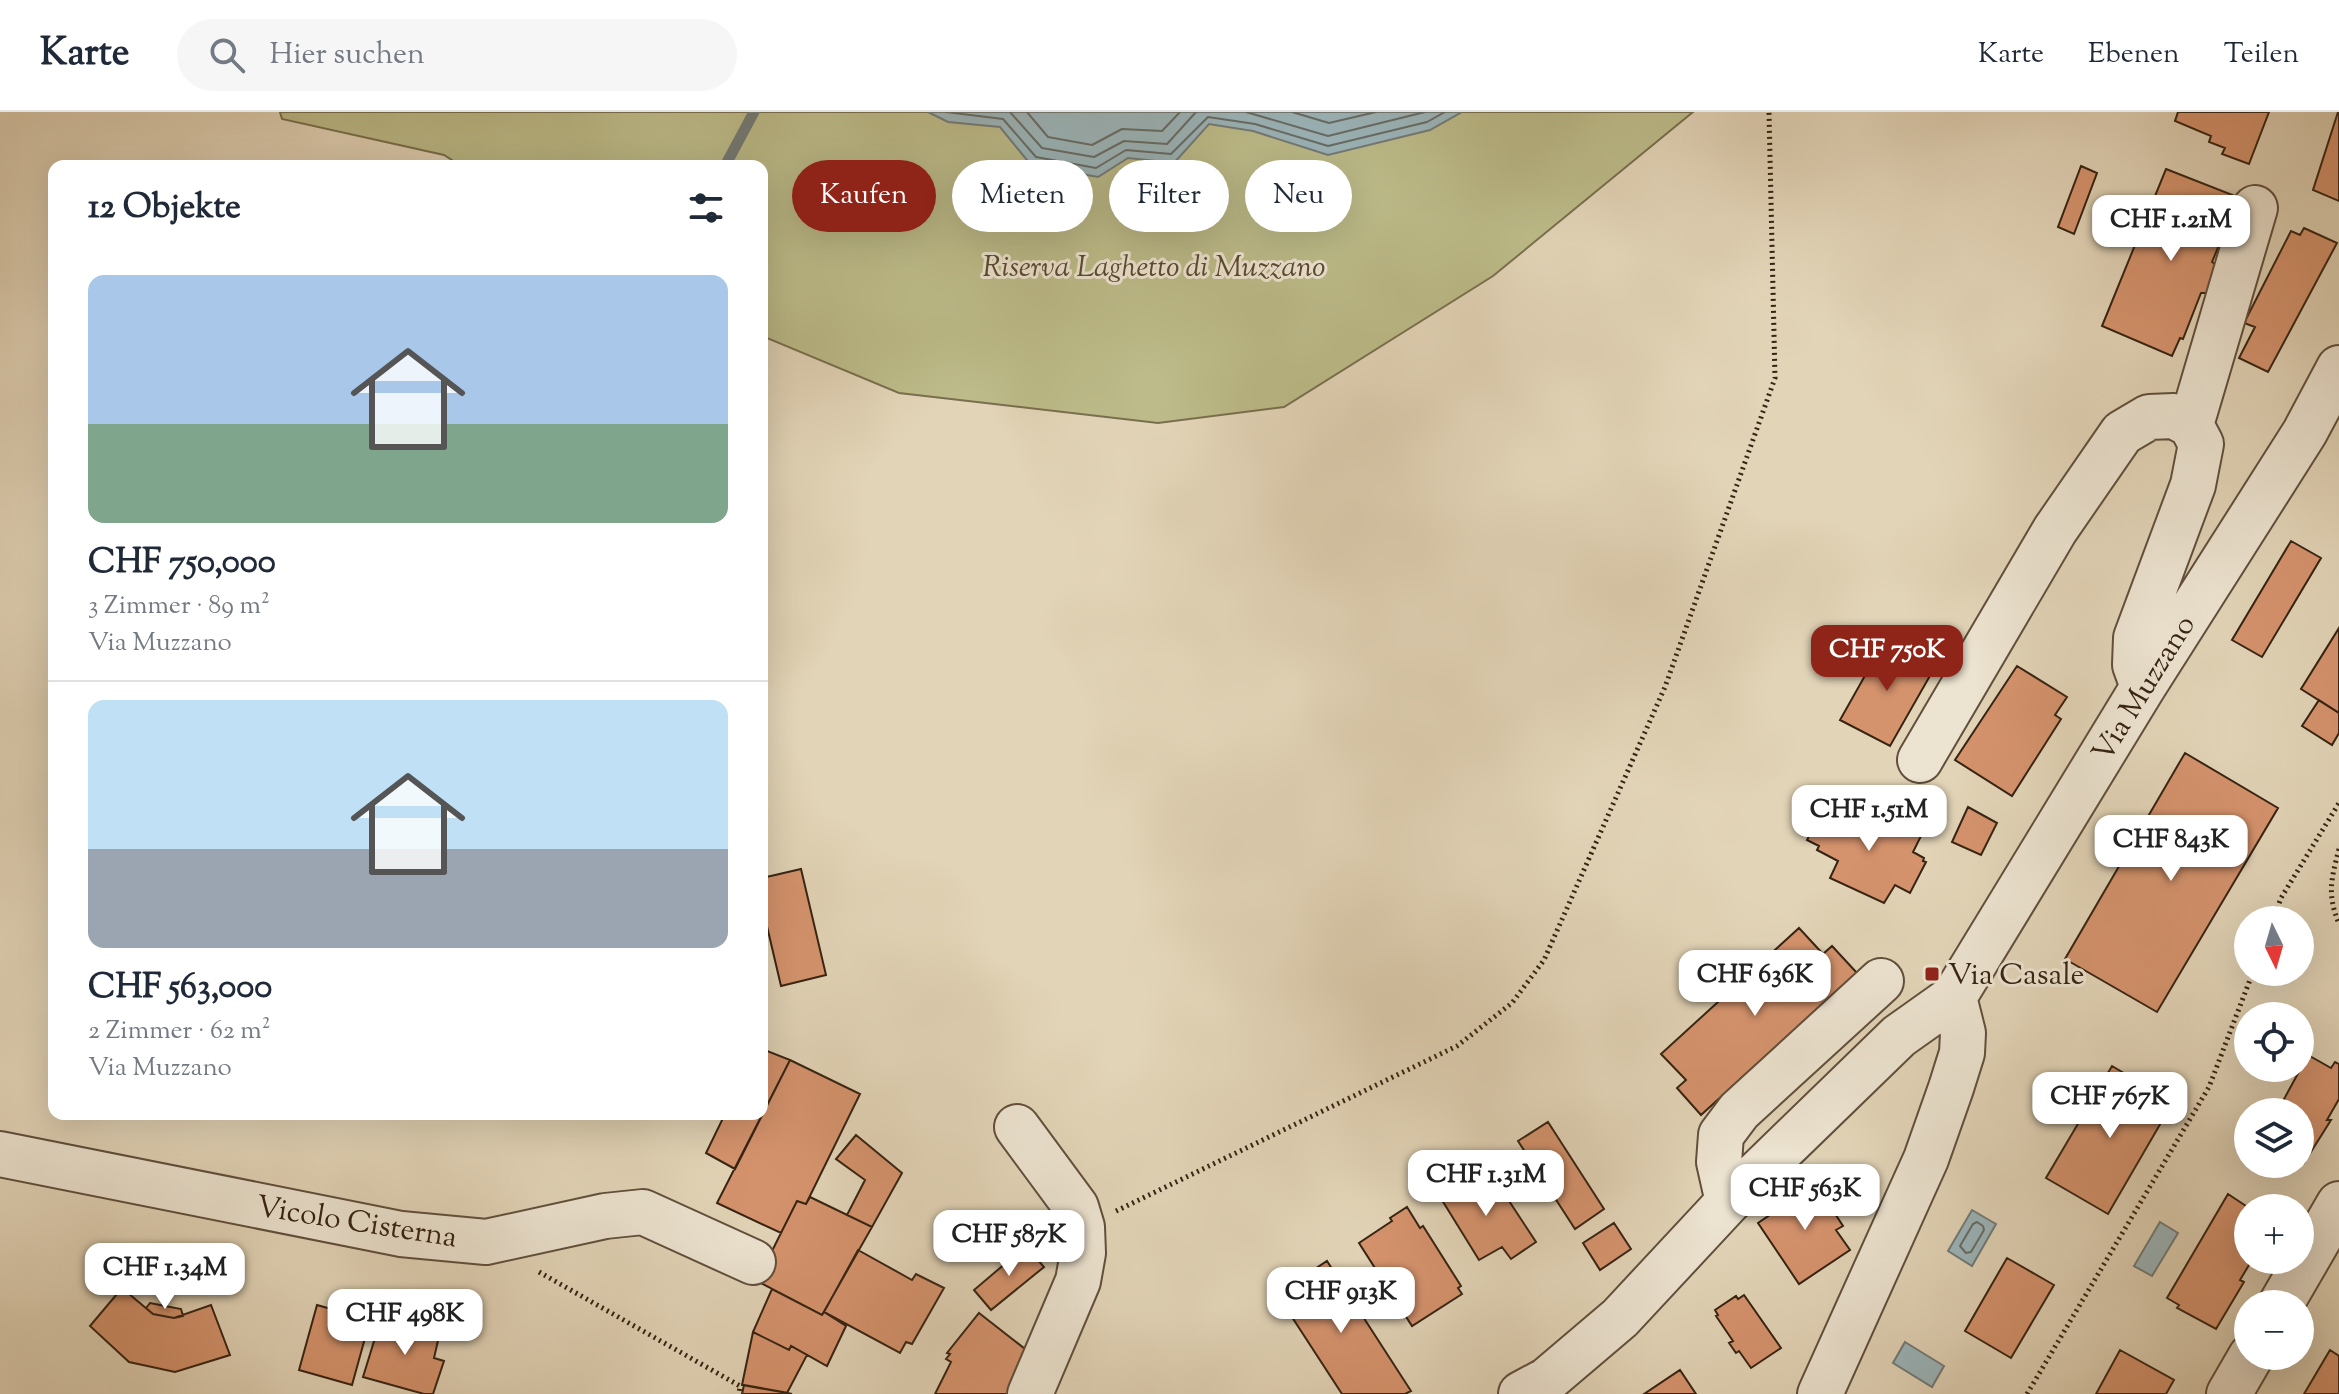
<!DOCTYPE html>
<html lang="de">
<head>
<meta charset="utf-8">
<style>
	:root { --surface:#fff; --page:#f6f6f7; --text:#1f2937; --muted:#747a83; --line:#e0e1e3; --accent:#8f2418 }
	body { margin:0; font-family:"Sorts Mill Goudy",serif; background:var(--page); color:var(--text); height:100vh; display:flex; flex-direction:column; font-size:30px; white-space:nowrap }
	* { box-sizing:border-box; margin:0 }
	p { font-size:26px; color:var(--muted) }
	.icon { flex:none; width:44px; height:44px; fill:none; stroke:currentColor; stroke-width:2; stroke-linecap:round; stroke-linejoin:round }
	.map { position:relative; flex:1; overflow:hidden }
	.panel { position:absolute; left:48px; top:48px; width:720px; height:960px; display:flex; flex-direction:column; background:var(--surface); border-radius:16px; box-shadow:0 8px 32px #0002 }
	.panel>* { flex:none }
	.guide { position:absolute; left:792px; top:48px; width:760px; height:72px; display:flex; gap:16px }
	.needle { width:52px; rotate:175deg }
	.fabs { position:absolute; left:2234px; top:794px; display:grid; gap:16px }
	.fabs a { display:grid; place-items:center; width:80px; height:80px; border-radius:50%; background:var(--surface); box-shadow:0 8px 32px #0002; font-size:40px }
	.price { position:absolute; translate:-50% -68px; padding:0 18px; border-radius:16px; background:#fff; color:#222; font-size:26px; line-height:52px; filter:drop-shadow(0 2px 4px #0008) }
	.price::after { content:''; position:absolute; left:50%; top:48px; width:24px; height:18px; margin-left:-12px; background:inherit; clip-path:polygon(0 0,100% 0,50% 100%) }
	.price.on { background:var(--accent); color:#fff }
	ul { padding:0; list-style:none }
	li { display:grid; align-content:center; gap:16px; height:424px; padding:0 40px }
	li+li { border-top:2px solid var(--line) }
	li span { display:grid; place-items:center; height:248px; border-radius:16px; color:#555 }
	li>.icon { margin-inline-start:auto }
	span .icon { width:144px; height:144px; fill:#fffc; stroke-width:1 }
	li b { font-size:34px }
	h2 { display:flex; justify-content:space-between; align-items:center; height:96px; padding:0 40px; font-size:34px }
	.chip { padding:0 28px; border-radius:36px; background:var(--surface); box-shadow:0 8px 32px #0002; font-size:28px; line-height:72px }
	.chip.on { background:var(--accent); color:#fff }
	header { display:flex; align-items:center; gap:48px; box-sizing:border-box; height:112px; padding:0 40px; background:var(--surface); border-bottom:2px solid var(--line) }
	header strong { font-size:38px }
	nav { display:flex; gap:44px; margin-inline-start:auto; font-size:28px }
	.search { width:560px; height:72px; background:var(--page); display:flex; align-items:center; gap:20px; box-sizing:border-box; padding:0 28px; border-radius:44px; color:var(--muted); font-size:30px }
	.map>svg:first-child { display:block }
	.green { fill:#bcbb89; stroke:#796f4e; stroke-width:2 }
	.water { fill:#9bb5ba; stroke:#737b77; stroke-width:2 }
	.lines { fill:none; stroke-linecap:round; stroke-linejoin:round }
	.shore { stroke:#686c66; stroke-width:2 }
	.stream { stroke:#737b77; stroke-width:11 }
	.building { fill:#d5936d; stroke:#362313; stroke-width:2 }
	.minor-casing { stroke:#614f3c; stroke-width:48 }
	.path { stroke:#362313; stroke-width:5; stroke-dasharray:2 4; stroke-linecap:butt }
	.minor { stroke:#ece3d0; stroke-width:44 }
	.poi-dot { fill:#8f2418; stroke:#ece3d0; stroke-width:3 }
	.labels { text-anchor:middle; stroke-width:6; stroke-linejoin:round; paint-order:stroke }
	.park-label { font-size:30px; font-style:italic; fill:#584930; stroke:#ece3d0 }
	.street-label { font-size:30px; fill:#362313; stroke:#ece3d0 }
	.poi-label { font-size:30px; fill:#362313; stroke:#ece3d0; text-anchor:start }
</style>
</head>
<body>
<header>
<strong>Karte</strong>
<div class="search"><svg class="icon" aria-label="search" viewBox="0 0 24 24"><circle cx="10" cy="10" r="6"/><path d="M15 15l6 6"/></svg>Hier suchen</div>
<nav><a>Karte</a><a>Ebenen</a><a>Teilen</a></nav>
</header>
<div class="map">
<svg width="2339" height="1282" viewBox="0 0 2339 1282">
	<rect width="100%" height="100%" fill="#e2d4b7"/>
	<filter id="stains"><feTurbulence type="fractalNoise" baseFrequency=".0025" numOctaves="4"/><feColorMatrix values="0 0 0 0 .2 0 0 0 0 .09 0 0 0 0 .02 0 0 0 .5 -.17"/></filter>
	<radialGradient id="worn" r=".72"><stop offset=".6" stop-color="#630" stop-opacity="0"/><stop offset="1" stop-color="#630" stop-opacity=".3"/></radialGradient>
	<path class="green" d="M280,0H1693L1493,164L1284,295L1158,311L899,281L762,224V54H461L444,43L282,7Z"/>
	<path class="water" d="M928,0H1462L1430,18L1328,43L1253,19L1209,12L1174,51L1128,46L1098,65L1031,53L1000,15L948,10Z
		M1972,1098L1996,1112L1972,1154L1948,1139Z
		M2160,1110L2178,1121L2152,1164L2134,1154Z
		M1905,1230L1944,1254L1932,1275L1893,1251Z"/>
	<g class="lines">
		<path class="shore" d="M946,0L1003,7L1036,45L1096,56L1126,38L1171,42L1208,5L1255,12L1328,34L1427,10L1445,0
			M1010,0L1042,36L1094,45L1124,29L1167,32L1196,0
			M1027,0L1048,25L1092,33L1122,17L1162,19L1180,0
			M1246,0L1328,24L1425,0
			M1292,0L1329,11L1376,0
			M1977,1110L1983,1114L1984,1118L1971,1140L1966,1141L1960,1134L1973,1112Z"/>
		<path class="stream" d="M725,54L754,0"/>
	</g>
	<path class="building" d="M2178,0H2269L2249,52L2222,42L2225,36L2209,30L2211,24L2175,9Z
		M2338,0H2339V89L2313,78Z
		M2081,54L2097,61L2074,122L2058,115Z
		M2166,57L2235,84L2227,103L2231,104L2212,150L2219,155L2210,181H2201L2183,227L2180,226L2172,244L2102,214Z
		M2304,116L2337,131L2268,260L2239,246L2255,215L2244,211L2291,119L2300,123Z
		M2291,429L2321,446L2262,545L2232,528Z
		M2339,516V601L2301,577Z
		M1885,528L1935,555L1890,634L1840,608Z
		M2017,554L2067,585L2055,603L2061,607L2012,684L1955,648Z
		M2319,588L2339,601V621L2332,633L2302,614Z
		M2185,641L2278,696L2157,900L2065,847Z
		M1968,695L1997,711L1981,743L1952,730Z
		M1864,696L1921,724L1913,740L1924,746L1923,749L1926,750L1910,781L1895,773L1884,791L1830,766L1838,749L1817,738L1819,734L1807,728L1820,702L1831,707L1835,700L1857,710Z
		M801,757L826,863L781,874L762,793V766Z
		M1799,816L1823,842L1832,834L1857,861L1701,1003L1677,976L1686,968L1661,942Z
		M762,937L790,948L735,1057L706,1041L725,1002H762Z
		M2308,943L2331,956L2335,950L2339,952V987L2327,1008H2331L2304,1051L2300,1049V1000H2277Z
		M790,948L860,982L806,1092L797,1089L781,1121L717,1091Z
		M2112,954L2173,990L2108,1102L2046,1066Z
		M1548,1010L1604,1097L1575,1117L1518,1029Z
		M856,1023L902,1061L872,1115L847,1103L865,1068L836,1047Z
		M1492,1063L1536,1130L1511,1147L1502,1135L1479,1148L1437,1080L1461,1064L1470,1077Z
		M1813,1068L1843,1114L1836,1118L1850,1138L1799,1172L1758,1111L1780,1096L1777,1092Z
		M2228,1082L2249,1096L2248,1148H2252L2240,1168L2244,1170L2216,1217L2177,1196L2179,1193L2167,1186Z
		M810,1085L872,1115L822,1203L757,1169L797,1089L806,1092Z
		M1407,1095L1420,1116L1423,1114L1461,1174L1458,1176L1462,1182L1412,1214L1359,1131L1392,1109L1390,1106Z
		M1614,1111L1631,1137L1600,1158L1583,1131Z
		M1026,1134L1044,1155L991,1198L974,1178Z
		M858,1138L912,1168L916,1162L944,1176L912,1232L906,1230L900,1241L824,1200Z
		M2007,1146L2054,1173L2011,1246L1965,1219Z
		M1327,1149L1411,1279L1405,1282H1342L1277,1182Z
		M122,1176L153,1202L174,1206L211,1193L230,1243L175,1260L129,1250L90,1214Z
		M772,1177L822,1203L824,1200L846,1214L827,1254L791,1234L789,1238L753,1220Z
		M1744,1183L1781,1236L1751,1256L1739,1239L1736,1241L1729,1231L1733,1229L1716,1204L1718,1203L1715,1198L1736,1184L1738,1187Z
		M150,1191L181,1197L183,1204L174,1206L153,1202L146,1196Z
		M317,1193L370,1208L352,1273L299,1258Z
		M979,1201L1029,1240L1010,1282H935L951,1250L946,1247L950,1242L947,1241Z
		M386,1203L440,1220L434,1246L444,1249L433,1282H424L363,1265L375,1226L379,1227Z
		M753,1220L789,1238L791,1234L807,1243L787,1281L742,1273Z
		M2120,1238L2174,1268L2166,1282H2096Z
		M2330,1238L2339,1244V1282H2304Z
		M1680,1258L1696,1282H1644Z
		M744,1273L783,1280L792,1282H742Z"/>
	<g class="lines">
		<defs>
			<path id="minor" d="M2191,313L2255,96
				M1920,648L2055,418L2122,321L2149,305L2174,304L2191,313L2201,332L2193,373L2136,526L2135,553L2143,575
				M1017,1015L1076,1095L1082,1115L1083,1141L1078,1169L1030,1282
				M0,1042L401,1122L486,1130L605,1104L643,1100L753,1150
				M1728,1090L1719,1050L1721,1023L1739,999L1881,869
				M2281,1192L2339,1092
				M1521,1282L1547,1268L1620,1206L1728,1090L1899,924L1954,885L2143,575L2305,320L2339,256
				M1820,1282L1926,1047L1951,976L1962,941L1963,921L1954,885
				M2229,1282L2251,1244"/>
		</defs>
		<use href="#minor" class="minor-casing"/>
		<path class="path" d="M2339,737C2331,768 2327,782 2339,812
			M2273,808L2281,786L2339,691
			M1116,1099L1457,934L1512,891L1544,848L1665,575L1775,266L1769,0
			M539,1160L740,1274L739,1282
			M2027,1282L2209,975L2253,860"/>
		<use href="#minor" class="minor"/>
	</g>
	<rect class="poi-dot" x="1924" y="854" width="16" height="16" rx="4"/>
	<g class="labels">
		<g class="park-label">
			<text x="1154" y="164">Riserva Laghetto di Muzzano</text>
		</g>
		<g class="street-label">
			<text transform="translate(2143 576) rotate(-58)" y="10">Via Muzzano</text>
			<text transform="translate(357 1109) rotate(9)" y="10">Vicolo Cisterna</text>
		</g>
		<g class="poi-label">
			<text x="1948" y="872">Via Casale</text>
		</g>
	</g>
	<rect width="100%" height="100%" filter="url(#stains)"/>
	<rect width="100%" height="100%" fill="url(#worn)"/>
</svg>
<div class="fabs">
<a><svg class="needle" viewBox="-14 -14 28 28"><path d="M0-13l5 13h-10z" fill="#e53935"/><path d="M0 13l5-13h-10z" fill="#747a83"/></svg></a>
<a><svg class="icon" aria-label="locate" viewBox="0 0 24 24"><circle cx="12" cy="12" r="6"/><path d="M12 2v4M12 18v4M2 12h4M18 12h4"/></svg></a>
<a><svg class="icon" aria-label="layers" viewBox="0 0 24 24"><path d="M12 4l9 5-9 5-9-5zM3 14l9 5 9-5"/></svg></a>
<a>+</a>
<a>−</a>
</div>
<b class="price" style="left:2171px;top:151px">CHF 1.21M</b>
<b class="price on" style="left:1887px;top:581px">CHF 750K</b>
<b class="price" style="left:1869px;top:741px">CHF 1.51M</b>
<b class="price" style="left:2171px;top:771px">CHF 843K</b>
<b class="price" style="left:1755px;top:906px">CHF 636K</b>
<b class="price" style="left:2110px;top:1028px">CHF 767K</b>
<b class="price" style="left:1486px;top:1106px">CHF 1.31M</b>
<b class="price" style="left:1805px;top:1120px">CHF 563K</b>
<b class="price" style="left:1009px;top:1166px">CHF 587K</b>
<b class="price" style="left:165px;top:1199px">CHF 1.34M</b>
<b class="price" style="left:1341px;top:1223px">CHF 913K</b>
<b class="price" style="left:405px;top:1245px">CHF 498K</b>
<div class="guide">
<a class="chip on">Kaufen</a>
<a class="chip">Mieten</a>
<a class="chip">Filter</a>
<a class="chip">Neu</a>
</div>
<section class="panel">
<h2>12 Objekte<svg class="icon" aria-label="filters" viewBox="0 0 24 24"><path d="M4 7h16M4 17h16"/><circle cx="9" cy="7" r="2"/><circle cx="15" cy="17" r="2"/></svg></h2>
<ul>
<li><span style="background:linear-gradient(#a9c7e8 60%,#7fa58c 0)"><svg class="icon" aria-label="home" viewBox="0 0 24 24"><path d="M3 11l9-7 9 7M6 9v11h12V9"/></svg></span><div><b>CHF 750,000</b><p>3 Zimmer · 89 m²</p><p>Via Muzzano</p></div></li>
<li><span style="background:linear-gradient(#bfe0f5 60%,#9aa5b1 0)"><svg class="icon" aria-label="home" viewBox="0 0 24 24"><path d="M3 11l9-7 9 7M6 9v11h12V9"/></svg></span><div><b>CHF 563,000</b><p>2 Zimmer · 62 m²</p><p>Via Muzzano</p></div></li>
</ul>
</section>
</div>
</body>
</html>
